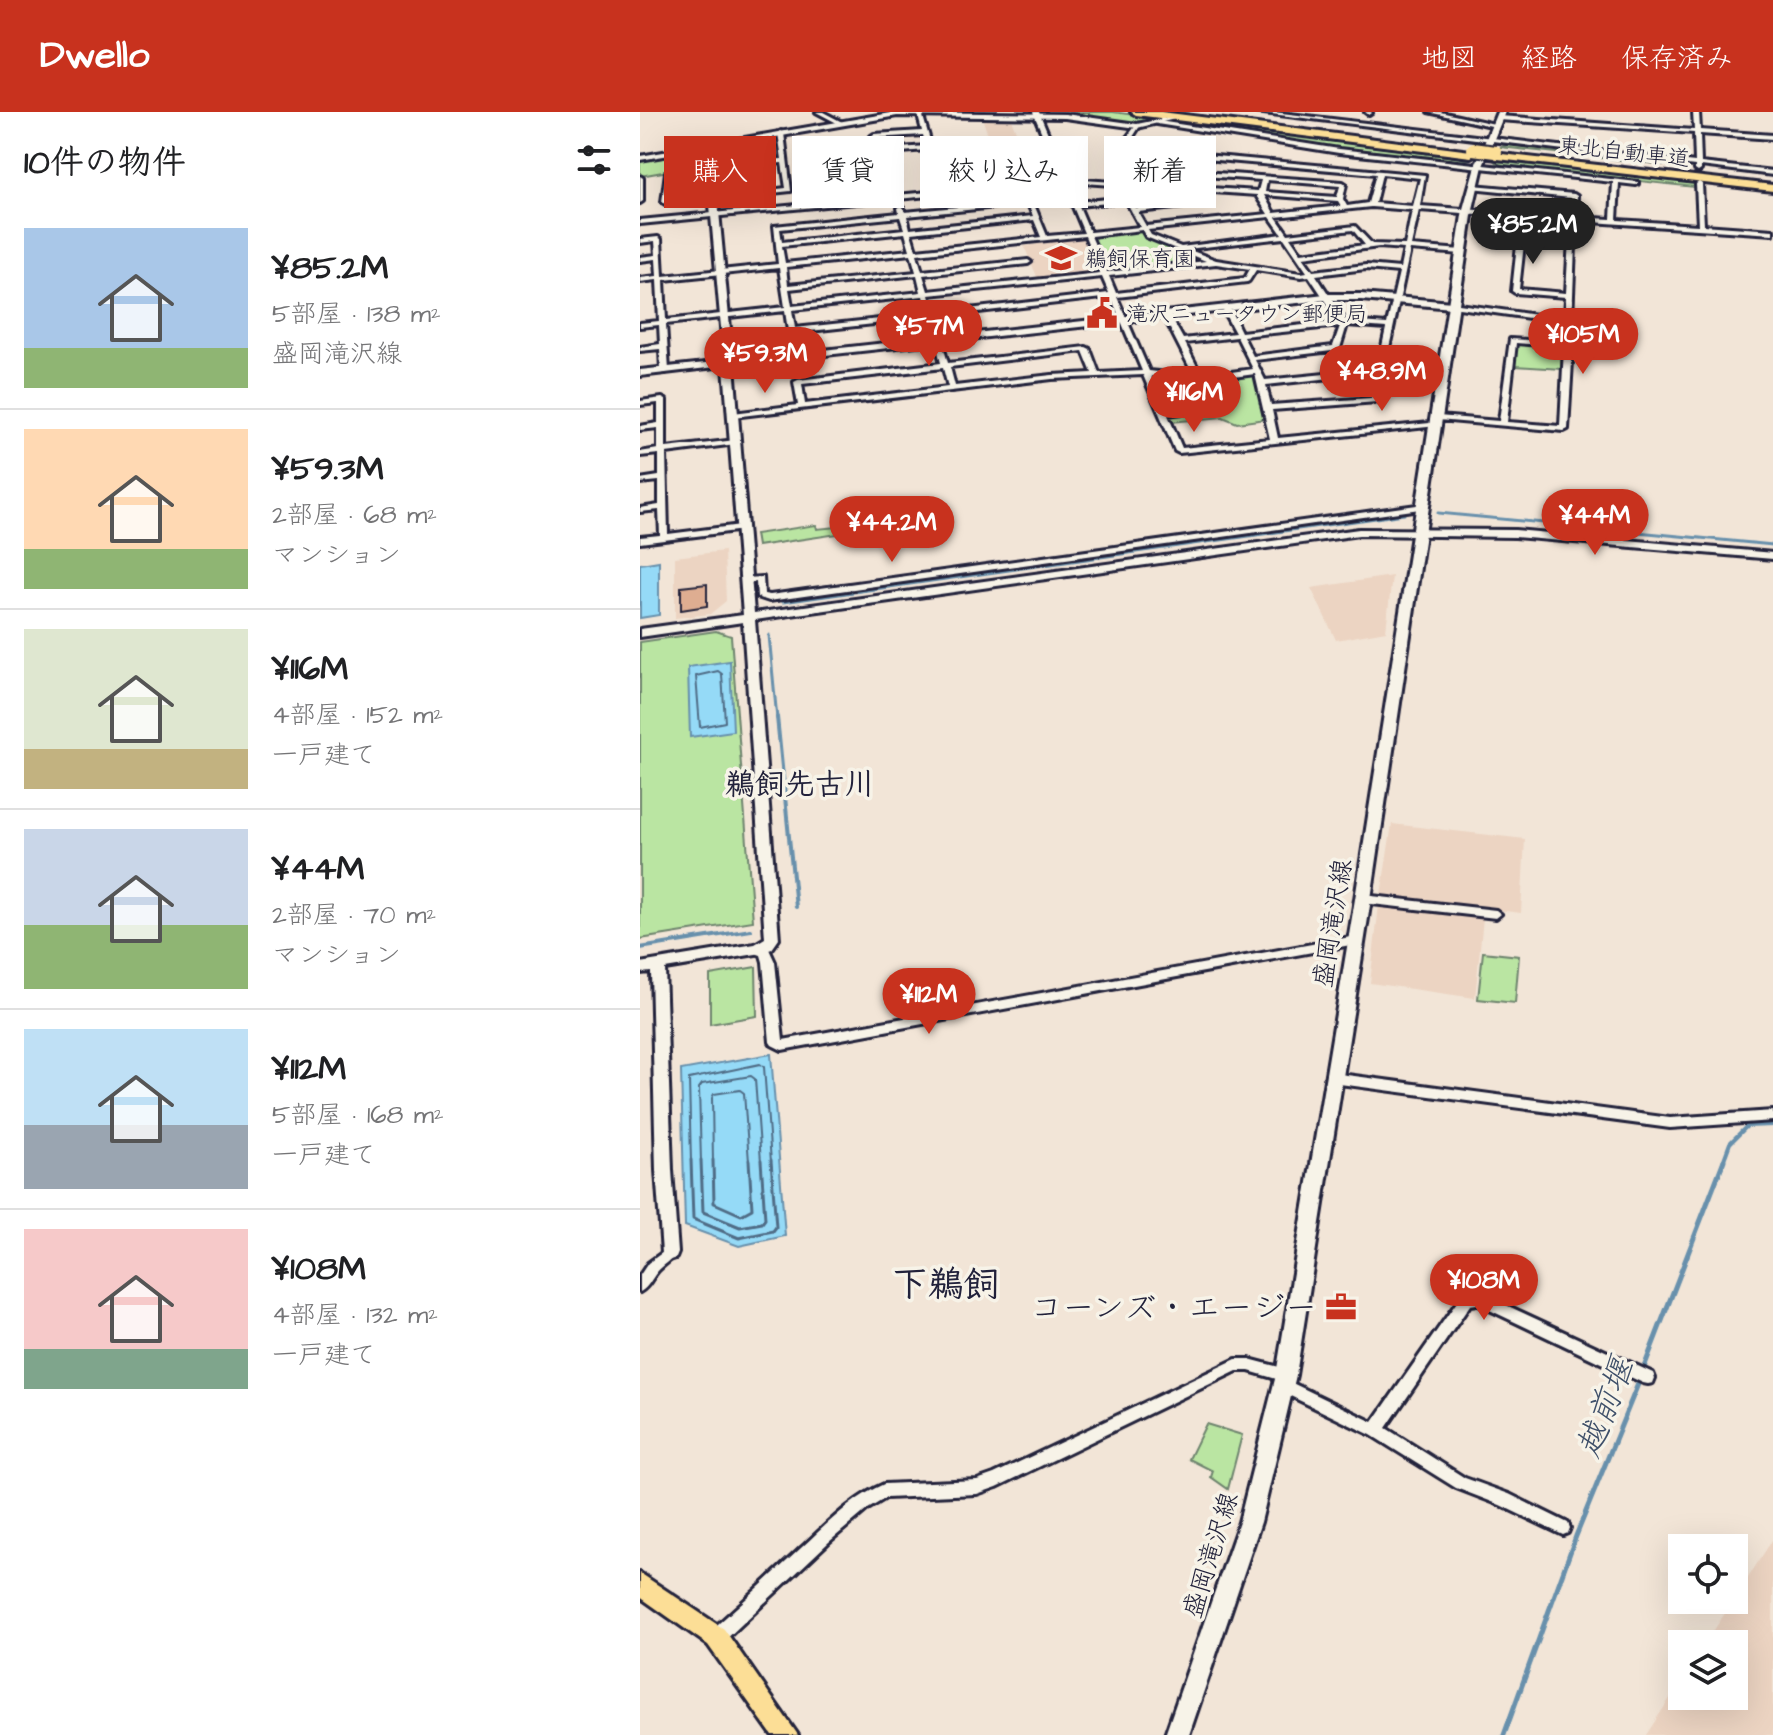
<!DOCTYPE html>
<html lang="ja">
<head>
<meta charset="utf-8">
<style>
	:root { --surface:#fff; --page:#f2f2f2; --text:#202124; --muted:#757577; --line:#e0e0e0; --accent:#c8321e }
	body { margin:0; font-family:"Architects Daughter","Klee One",sans-serif; background:var(--page); color:var(--text); height:100vh; display:flex; flex-direction:column; font-size:30px; white-space:nowrap }
	* { box-sizing:border-box; margin:0 }
	p { font-size:26px; color:var(--muted) }
	.icon { flex:none; width:44px; height:44px; fill:none; stroke:currentColor; stroke-width:2; stroke-linecap:round; stroke-linejoin:round }
	.map { position:relative; flex:1; overflow:hidden }
	.drawer { display:flex; flex-direction:column; background:var(--surface); width:640px }
	.drawer>* { flex:none }
	.guide { position:absolute; left:24px; top:24px; width:760px; height:72px; display:flex; gap:16px }
	.buttons { position:absolute; left:1028px; top:1422px; display:grid; gap:16px }
	.buttons a { display:grid; place-items:center; width:80px; height:80px; border-radius:0px; background:var(--surface); box-shadow:0 8px 32px #0002; font-size:40px }
	.price { position:absolute; translate:-50% -68px; padding:0 18px; border-radius:28px; background:var(--accent); color:#fff; font-size:26px; line-height:52px; filter:drop-shadow(0 2px 4px #0008) }
	.price::after { content:''; position:absolute; left:50%; top:48px; width:24px; height:18px; margin-left:-12px; background:inherit; clip-path:polygon(0 0,100% 0,50% 100%) }
	.price.active { background:#222; color:#fff }
	ul { padding:0; list-style:none }
	li { display:flex; align-items:center; gap:24px; height:200px; padding:0 24px }
	li+li { border-top:2px solid var(--line) }
	li span { display:grid; place-items:center; flex:none; width:224px; height:160px; border-radius:0px; color:#555 }
	li>.icon { margin-inline-start:auto }
	span .icon { width:96px; height:96px; fill:#fffc; stroke-width:1 }
	li b { font-size:34px }
	h2 { display:flex; justify-content:space-between; align-items:center; height:96px; padding:0 24px; font-size:34px }
	.pill { padding:0 28px; border-radius:0px; background:var(--surface); box-shadow:0 8px 32px #0002; font-size:28px; line-height:72px }
	.pill.active { background:var(--accent); color:#fff }
	header { display:flex; align-items:center; gap:48px; box-sizing:border-box; height:112px; padding:0 40px; background:var(--accent); color:#fff }
	header strong { font-size:38px }
	nav { display:flex; gap:44px; margin-inline-start:auto; font-size:28px }
	main { display:flex; flex:1; min-height:0 }
	.map>svg:first-child { display:block }
	.built { fill:#ecd4c2 }
	.green { fill:#bae5a2; stroke:#6e846e; stroke-width:2 }
	.water { fill:#95daf7; stroke:#6790ac; stroke-width:2 }
	.lines { fill:none; stroke-linecap:round; stroke-linejoin:round }
	.shore-far1 { stroke:#506c86; stroke-width:2 }
	.shore { stroke:#506c86; stroke-width:3 }
	.stream-far2 { stroke:#6790ac; stroke-width:3 }
	.stream-far1 { stroke:#6790ac; stroke-width:4 }
	.stream { stroke:#6790ac; stroke-width:5 }
	.building { fill:#dead91; stroke:#22223b; stroke-width:2 }
	.tertiary-tunnel { stroke:#c8beb8; stroke-width:8; stroke-dasharray:8 4; stroke-linecap:butt }
	.minor-casing { stroke:#22223b; stroke-width:6 }
	.tertiary-casing { stroke:#22223b; stroke-width:6 }
	.secondary-casing { stroke:#22223b; stroke-width:6 }
	.primary-casing { stroke:#22223b; stroke-width:6 }
	.motorway-casing { stroke:#22223b; stroke-width:6 }
	.minor { fill:#f7f3e8; fill-rule:evenodd }
	.tertiary { fill:#f7f3e8; fill-rule:evenodd }
	.secondary { fill:#f7f3e8; fill-rule:evenodd }
	.primary { fill:#fcde96; fill-rule:evenodd }
	.motorway { fill:#fcde96; fill-rule:evenodd }
	.motorway-bridge-casing { stroke:#22223b; stroke-width:16; stroke-linecap:butt }
	.motorway-bridge { stroke:#fcde96; stroke-width:12 }
	.labels { text-anchor:middle; stroke-width:7; stroke-linejoin:round; paint-order:stroke }
	.far-street-label { font-size:22px; fill:#22223b; stroke:#f7f3e8 }
	.far-poi-label { font-size:22px; fill:#22223b; stroke:#f7f3e8; text-anchor:start }
	.street-label { font-size:26px; fill:#22223b; stroke:#f7f3e8 }
	.quarter-label { font-size:30px; font-weight:bold; fill:#22223b; stroke:#f7f3e8 }
	.near-poi-label { font-size:32px; fill:#22223b; stroke:#f7f3e8; text-anchor:end }
	.near-water-label { font-size:34px; font-style:italic; fill:#3f506a; stroke:#f7f3e8 }
	.near-quarter-label { font-size:36px; font-weight:bold; fill:#22223b; stroke:#f7f3e8 }
</style>
</head>
<body>
<header>
<strong>Dwello</strong>
<nav><a>地図</a><a>経路</a><a>保存済み</a></nav>
</header>
<main>
<section class="drawer">
<h2>10件の物件<svg class="icon" aria-label="filters" viewBox="0 0 24 24"><path d="M4 7h16M4 17h16"/><circle cx="9" cy="7" r="2"/><circle cx="15" cy="17" r="2"/></svg></h2>
<ul>
<li><span style="background:linear-gradient(#a9c7e8 75%,#8fb573 0)"><svg class="icon" aria-label="home" viewBox="0 0 24 24"><path d="M3 11l9-7 9 7M6 9v11h12V9"/></svg></span><div><b>¥85.2M</b><p>5部屋 · 138 m²</p><p>盛岡滝沢線</p></div></li>
<li><span style="background:linear-gradient(#ffd9b3 75%,#8fb573 0)"><svg class="icon" aria-label="home" viewBox="0 0 24 24"><path d="M3 11l9-7 9 7M6 9v11h12V9"/></svg></span><div><b>¥59.3M</b><p>2部屋 · 68 m²</p><p>マンション</p></div></li>
<li><span style="background:linear-gradient(#dfe7d0 75%,#c2b280 0)"><svg class="icon" aria-label="home" viewBox="0 0 24 24"><path d="M3 11l9-7 9 7M6 9v11h12V9"/></svg></span><div><b>¥116M</b><p>4部屋 · 152 m²</p><p>一戸建て</p></div></li>
<li><span style="background:linear-gradient(#c9d6e8 60%,#8fb573 0)"><svg class="icon" aria-label="home" viewBox="0 0 24 24"><path d="M3 11l9-7 9 7M6 9v11h12V9"/></svg></span><div><b>¥44M</b><p>2部屋 · 70 m²</p><p>マンション</p></div></li>
<li><span style="background:linear-gradient(#bfe0f5 60%,#9aa5b1 0)"><svg class="icon" aria-label="home" viewBox="0 0 24 24"><path d="M3 11l9-7 9 7M6 9v11h12V9"/></svg></span><div><b>¥112M</b><p>5部屋 · 168 m²</p><p>一戸建て</p></div></li>
<li><span style="background:linear-gradient(#f6c9c9 75%,#7fa58c 0)"><svg class="icon" aria-label="home" viewBox="0 0 24 24"><path d="M3 11l9-7 9 7M6 9v11h12V9"/></svg></span><div><b>¥108M</b><p>4部屋 · 132 m²</p><p>一戸建て</p></div></li>
</ul>
</section>
<div class="map">
<svg width="1133" height="1623" viewBox="0 0 1133 1623">
	<rect width="100%" height="100%" fill="#f2e5d7"/>
	<filter id="ink" filterUnits="userSpaceOnUse"><feTurbulence type="fractalNoise" baseFrequency=".0125" numOctaves="2"/><feDisplacementMap in="SourceGraphic" scale="16" xChannelSelector="R" yChannelSelector="G"/><feConvolveMatrix kernelMatrix="1 2 1 2 8 2 1 2 1" color-interpolation-filters="sRGB"/></filter>
	<g filter="url(#ink)">
		<path class="built" d="M342,6L371,7L377,22L397,21L417,67L342,75L331,37L296,40L294,36L350,28Z
			M443,126L456,161L398,167L384,134Z
			M84,439L86,489L70,502L35,506V445Z
			M752,464L746,519L696,528L671,476Z
			M752,712L885,727L881,801L741,783Z
			M739,793L843,806L835,886L730,871Z
			M1133,1427V1623H1006L1042,1568V1584H1094V1532H1065Z"/>
		<path class="green" d="M402,0H473L524,7L478,11Z
			M540,9L830,47L820,49L700,37L539,14Z
			M872,32L1049,53L1056,56L860,35Z
			M45,41L57,54L0,64V49Z
			M854,49L1054,70V75L862,54Z
			M889,103L929,106L927,136L887,133Z
			M499,118L505,124L570,149L465,159L450,123Z
			M880,230L924,234L922,257L874,254L875,232Z
			M617,260L626,307L597,311L583,305L531,310L527,302L575,295L562,267Z
			M176,413L177,417L197,415L198,422L117,434L115,422Z
			M76,519L91,524L113,809L0,827V530Z
			M843,840L879,844L875,891L838,887Z
			M116,855L117,904L70,912V863Z
			M566,1312L602,1323L588,1377L571,1365L573,1359L549,1347Z"/>
		<path class="water" d="M19,449V503L0,506V452Z
			M90,549L93,619L50,625L48,555Z
			M131,942L145,1124L99,1134L45,1114L41,958Z"/>
		<g class="lines">
			<path class="shore-far1" d="M78,559L82,562L85,610L60,615L56,564Z
				M51,1050L49,967L120,952L124,955L131,1050
				M61,1050L59,976L62,972L111,964L115,967L121,1050
				M73,1050L72,986L74,982L100,978L104,981L109,1050"/>
			<path class="shore" d="M51,1048L53,1107L99,1126L133,1119L136,1115L131,1048
				M61,1048L63,1100L100,1115L122,1111L125,1107L121,1048
				M73,1048L74,1091L101,1103L112,1097L109,1048"/>
			<path class="stream-far2" d="M798,401L1133,433
				M143,490L764,402
				M129,523L137,607"/>
			<path class="stream-far1" d="M137,605L156,795
				M0,836L111,818
				M1083,1050L1090,1031L1107,1014L1133,1013"/>
			<path class="stream" d="M1003,1258L1084,1048
				M864,1623L936,1424L1000,1267"/>
		</g>
		<path class="building" d="M394,29L408,62L365,66L353,33Z
			M327,50L335,73L318,75L316,68L310,69L305,52Z
			M67,472V494L41,498V475Z"/>
		<g class="lines">
			<path class="tertiary-tunnel" d="M531,7L553,0"/>
			<defs>
				<path id="minor" d="M176,0H183L202,10L197,11Z
					M277,0L282,1L305,79L421,67L393,0H399L427,67L618,79L621,68L534,62L531,60L534,58L703,70L706,72L703,87L707,94L728,91L736,62L543,45L485,30L484,29L497,12L500,14L491,28L543,41L785,63L780,94L881,101L884,99L887,102L930,104L931,86L831,76L830,75L833,73L934,82L937,84L936,105L971,107L973,70L699,41L517,12L516,11L519,9L699,37L998,70V72L996,73L979,71L977,108L1058,113L1056,72L1059,70L1062,72L1064,113L1133,118V122L936,109L932,208L934,210L932,212L933,233L928,317L924,319L798,308L794,306L798,304L859,309L870,227L924,230L925,211L812,195L808,193L812,191L925,207L926,185L875,181L872,179L880,105L779,98L771,134L822,138L825,140L822,142L770,138L746,250L804,255H807V259L745,254L737,290L632,298L638,326L800,310L801,312L797,314L539,341L535,339L503,263L412,267L93,305L89,303L93,301L158,293L154,270L158,268L301,251L289,206L152,221L148,219L145,199L26,212L29,259L25,261L21,259L20,237L0,239V235L20,232L19,213L0,215V211L19,209L17,168L0,170V166L17,164L16,147L0,149V145L16,143L15,129L0,131V127L18,125L21,127L23,164L138,152L134,114L259,101L258,96L261,94L263,95L265,100L390,88L393,90L407,124L444,121L423,71L0,112V108L219,87L214,69L183,72L180,70L183,68L214,65L212,60L185,62V60L187,59L217,57L225,86L299,79L287,38L235,42L232,40L235,38L286,34L283,23L234,26L231,24L234,22L282,19ZM742,62L780,66L773,94L735,91ZM627,68L700,74L697,85L625,80ZM429,70L617,83V85L628,102L506,114L498,100L562,93L565,91L562,89L496,96L490,86L488,85L437,90ZM624,83L698,89L701,94L634,101ZM486,89L500,115L450,120L439,94ZM388,92L393,104L270,117L267,104ZM731,95L772,98L765,133L732,132L715,114L648,122L636,105ZM260,105L264,117L142,130L140,117ZM630,105L642,122L541,135L511,123L508,118ZM887,105L930,108L926,181L879,177ZM394,108L401,125L276,138L271,121ZM502,118L506,125L566,149L467,160L451,124ZM713,118L725,133L661,141L650,125ZM265,121L270,138L145,151L142,134ZM445,124L460,161L288,179L283,163L388,152L391,150L388,148L282,159L277,142ZM644,126L667,160L661,161L576,148L547,137ZM739,135L764,137L760,156L726,153L673,159L663,145ZM271,142L276,160L148,173L146,155ZM576,152L610,157L605,166L476,181L469,164ZM139,156L145,195L26,208L24,168ZM726,157L759,160L747,212L706,209L676,163ZM616,158L661,165L669,164L699,209L601,220L590,197L586,195L582,197L595,221L543,227L529,202H525L523,203L554,264L509,259L477,185L607,170L609,169ZM277,163L281,180L152,194L149,177ZM462,165L469,181L294,201L289,183ZM283,184L287,202L155,216L152,198ZM471,185L502,259L459,261L450,237L446,235L308,251L295,205ZM707,213L746,216L731,286L631,293L626,273L691,266ZM700,214L693,234L613,244L603,224ZM597,225L613,257L562,264L545,231ZM876,231L924,235L920,314L867,310ZM443,239L452,261L412,263L315,274L310,255ZM692,239L685,262L625,268L615,248ZM303,256L308,275L165,292L162,272ZM615,262L630,327L542,336L528,303L576,296L577,294L564,269ZM511,264L557,269L568,292L526,298Z
					M615,0H633L1055,50L1054,21L859,8L856,6L859,4L1054,18L1053,0H1059L1060,18L1133,23V27L1060,22L1061,51L1133,59V63L1061,54V58L1058,60L1055,58V54Z
					M725,0H731L732,1L729,3Z
					M788,0H800L859,13L856,15Z
					M141,19L144,21L151,79L25,92L22,90L26,60L71,52L142,47L138,21ZM142,51L146,76L121,79L118,53ZM112,53L115,79L28,88L31,62L69,56Z
					M0,64L3,66V89L0,91Z
					M22,286L26,288V336L96,328L100,330L96,332L26,341L28,422L101,413L105,416L104,418L0,431V425L20,423L19,398L0,400V396L19,393V369L0,371V367L19,364V342L0,344V340L18,337V316L0,318V314L18,311V291L0,293V289Z
					M784,392H787V396L129,489L117,485L116,470L105,472L101,469L105,466L123,465L124,482L130,483Z
					M723,783L856,798L861,802L856,806L723,791L718,787Z
					M716,824L722,828L716,832L142,938L132,933L130,930L123,850L121,843L112,840L110,837L112,834L116,833L129,837L135,850L143,928Z
					M692,961L1030,1006L1133,999V1009L1030,1016L692,971L688,969L686,966L688,963Z
					M30,1135L35,1137L37,1141C31,1149 23,1153 17,1160C11,1167 9,1175 0,1180V1163L8,1151Z
					M838,1180L1013,1261L1015,1266L1013,1271L1008,1272L1003,1271L837,1192L830,1193L746,1316L825,1366L869,1382L928,1411L930,1416L928,1421L923,1423L860,1393L816,1376L731,1323L638,1278L636,1273L640,1268L609,1259H597L357,1375L337,1382L246,1386L228,1397L189,1430L82,1531L76,1533L70,1531L68,1525L70,1519C101,1492 131,1464 161,1436C186,1413 213,1385 244,1372L337,1368L354,1362L596,1247H609L651,1258L653,1263L648,1269L733,1310L821,1184Z"/>
				<path id="tertiary" d="M256,0L425,2L497,12L531,5L535,7L497,16L425,6L257,4L73,36L93,248L685,182H721L812,190L816,193L812,196L721,188H685L94,253L114,501L719,417L875,418L1133,441V447L875,425L719,423L115,508L139,827L132,837L116,842L25,857L32,1058L38,1141L36,1146L30,1148L24,1146L22,1141L16,1058L11,860L0,861V851L115,832L125,826L103,510L0,525V517L103,503L84,254L0,264V258L84,249L65,37L0,48V44Z"/>
				<path id="secondary" d="M857,0H865L843,54L833,97L731,787L656,1263L621,1410L549,1623H525L599,1410L636,1263L715,787L823,97L835,54Z"/>
				<path id="primary" d="M0,1461L84,1517L158,1623H132L68,1533L0,1485Z"/>
				<path id="motorway" d="M491,0H521L831,39L836,42L831,45L496,3Z
					M853,41L1133,73V79L849,46V42Z"/>
			</defs>
			<use href="#minor" class="minor-casing"/>
			<use href="#tertiary" class="tertiary-casing"/>
			<use href="#secondary" class="secondary-casing"/>
			<use href="#primary" class="primary-casing"/>
			<use href="#motorway" class="motorway-casing"/>
			<use href="#minor" class="minor"/>
			<use href="#tertiary" class="tertiary"/>
			<use href="#secondary" class="secondary"/>
			<use href="#primary" class="primary"/>
			<use href="#motorway" class="motorway"/>
			<defs>
				<path id="motorway-bridge" d="M833,37L856,40"/>
			</defs>
			<use href="#motorway-bridge" class="motorway-bridge-casing"/>
			<use href="#motorway-bridge" class="motorway-bridge"/>
		</g>
	</g>
	<defs>
		<symbol id="school-bare" viewBox="-9 -9 18 18"><path d="M0-5L7-2L0 1L-7-2ZM-4 1L0 2.5L4 1V4Q0 6-4 4Z" fill="#c8321e" stroke="#f7f3e8" stroke-width="2.5" paint-order="stroke"/></symbol>
		<symbol id="civic-bare" viewBox="-9 -9 18 18"><path d="M-.6-6.5H3V-4.5H.6V-3L4-1V1h2V6H-6V1h2V-1L-.6-3ZM-1.2 2.5V6h2.4V2.5Z" fill="#c8321e" stroke="#f7f3e8" stroke-width="2.5" paint-order="stroke"/></symbol>
		<symbol id="office-bare" viewBox="-9 -9 18 18"><path d="M-6-3h4V-5.5h4V-3h4V5H-6ZM-1-4.5V-3h2v-1.5ZM-6 0V1H6V0Z" fill="#c8321e" stroke="#f7f3e8" stroke-width="2.5" paint-order="stroke"/></symbol>
	</defs>
	<g fill-rule="evenodd">
		<use href="#school-bare" x="399" y="124" width="44" height="44"/>
		<use href="#civic-bare" x="440" y="179" width="44" height="44"/>
		<use href="#office-bare" x="679" y="1173" width="44" height="44"/>
	</g>
	<g class="labels">
		<g class="far-street-label">
			<text transform="translate(984 39) rotate(6)" y="8">東北自動車道</text>
		</g>
		<g class="far-poi-label">
			<text x="445" y="154">鵜飼保育園</text>
			<text x="486" y="209">滝沢ニュータウン郵便局</text>
		</g>
		<g class="street-label">
			<text transform="translate(692 811) rotate(-81)" y="9">盛岡滝沢線</text>
			<text transform="translate(570 1443) rotate(-73)" y="9">盛岡滝沢線</text>
		</g>
		<g class="quarter-label">
			<text x="160" y="682">鵜飼先古川</text>
		</g>
		<g class="near-poi-label">
			<text x="677" y="1206">コーンズ・エージー</text>
		</g>
		<g class="near-water-label">
			<text transform="translate(964 1295) rotate(-69)" y="12">越前堰</text>
		</g>
		<g class="near-quarter-label">
			<text x="306" y="1184">下鵜飼</text>
		</g>
	</g>
</svg>
<div class="buttons">
<a><svg class="icon" aria-label="locate" viewBox="0 0 24 24"><circle cx="12" cy="12" r="6"/><path d="M12 2v4M12 18v4M2 12h4M18 12h4"/></svg></a>
<a><svg class="icon" aria-label="layers" viewBox="0 0 24 24"><path d="M12 4l9 5-9 5-9-5zM3 14l9 5 9-5"/></svg></a>
</div>
<b class="price active" style="left:893px;top:154px">¥85.2M</b>
<b class="price" style="left:289px;top:256px">¥57M</b>
<b class="price" style="left:943px;top:264px">¥105M</b>
<b class="price" style="left:125px;top:283px">¥59.3M</b>
<b class="price" style="left:742px;top:301px">¥48.9M</b>
<b class="price" style="left:554px;top:322px">¥116M</b>
<b class="price" style="left:955px;top:445px">¥44M</b>
<b class="price" style="left:252px;top:452px">¥44.2M</b>
<b class="price" style="left:289px;top:924px">¥112M</b>
<b class="price" style="left:844px;top:1210px">¥108M</b>
<div class="guide">
<a class="pill active">購入</a>
<a class="pill">賃貸</a>
<a class="pill">絞り込み</a>
<a class="pill">新着</a>
</div>
</div>
</main>
</body>
</html>
